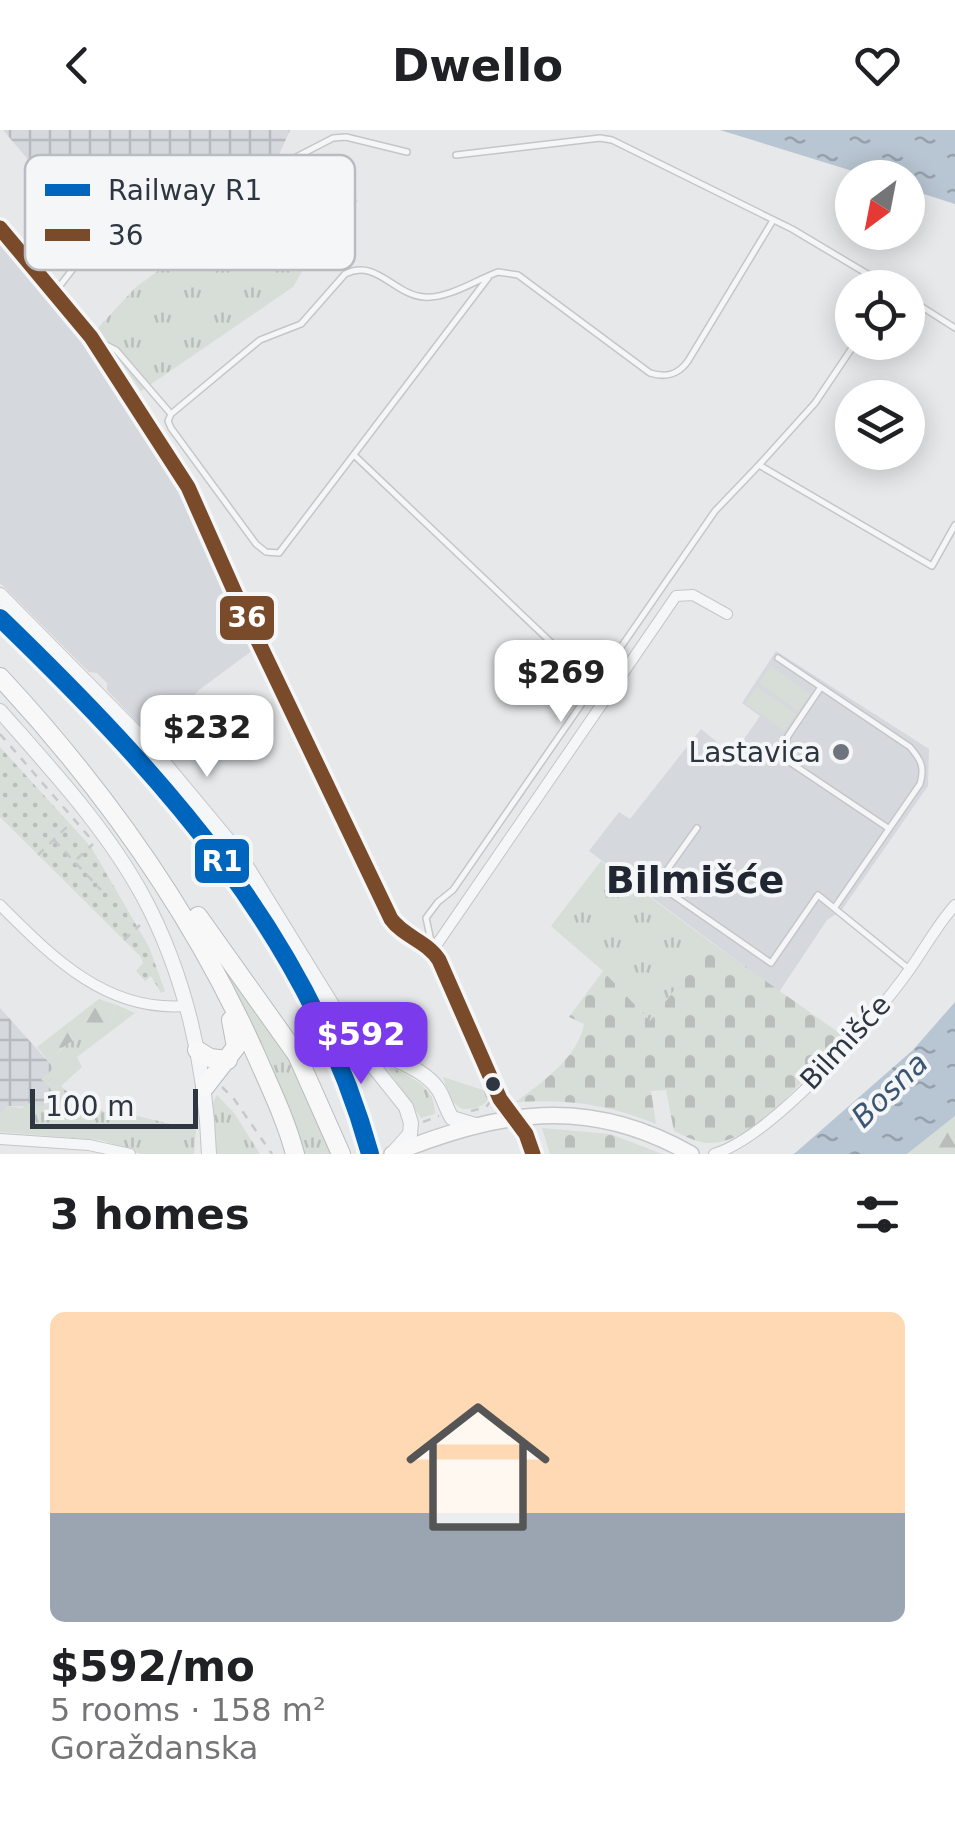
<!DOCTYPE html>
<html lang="en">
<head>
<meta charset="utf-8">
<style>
	:root { --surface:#fff; --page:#f2f2f2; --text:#202124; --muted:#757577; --accent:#7c3aed }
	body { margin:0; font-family:"DejaVu Sans",sans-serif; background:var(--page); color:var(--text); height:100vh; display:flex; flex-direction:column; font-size:38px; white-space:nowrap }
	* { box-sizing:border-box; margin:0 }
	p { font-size:32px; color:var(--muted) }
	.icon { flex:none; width:55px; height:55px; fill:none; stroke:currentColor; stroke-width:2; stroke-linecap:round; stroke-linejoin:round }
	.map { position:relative; height:1024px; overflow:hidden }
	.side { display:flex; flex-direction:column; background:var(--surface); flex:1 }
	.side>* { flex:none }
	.needle { width:65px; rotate:212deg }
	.tools { position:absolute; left:835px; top:30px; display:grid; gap:20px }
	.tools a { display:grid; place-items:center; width:90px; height:90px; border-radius:50%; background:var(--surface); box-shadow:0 5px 25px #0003; font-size:50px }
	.scale { position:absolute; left:30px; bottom:25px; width:168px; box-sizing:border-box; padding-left:10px; border:5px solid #2e3642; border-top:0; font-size:28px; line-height:35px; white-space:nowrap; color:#2e3642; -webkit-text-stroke:8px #f5f6f8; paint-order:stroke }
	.price { position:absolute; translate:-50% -85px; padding:0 22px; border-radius:20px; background:#fff; color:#222; font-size:32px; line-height:65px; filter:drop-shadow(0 2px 5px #0008) }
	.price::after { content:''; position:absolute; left:50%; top:60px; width:30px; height:22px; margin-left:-15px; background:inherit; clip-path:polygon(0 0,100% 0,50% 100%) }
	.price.current { background:var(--accent); color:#fff }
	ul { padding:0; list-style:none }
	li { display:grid; align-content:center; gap:20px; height:530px; padding:0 50px }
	li span { display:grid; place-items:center; height:310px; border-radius:15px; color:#555 }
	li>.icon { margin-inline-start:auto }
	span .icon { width:180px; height:180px; fill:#fffc; stroke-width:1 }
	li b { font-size:42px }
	h2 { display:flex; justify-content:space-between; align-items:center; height:120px; padding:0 50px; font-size:42px }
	header { display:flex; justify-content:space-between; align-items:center; height:130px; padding:0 50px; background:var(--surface); font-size:45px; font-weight:600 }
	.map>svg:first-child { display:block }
	.built { fill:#d5d8dd }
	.industrial { fill:url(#industrial-grid) }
	.grass { fill:url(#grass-tufts) }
	.forest { fill:url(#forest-firs) }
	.cemetery { fill:url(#cemetery-stones) }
	.park { fill:url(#park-dots) }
	.garden { fill:#d7ddd7 }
	.water { fill:url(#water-ripples) }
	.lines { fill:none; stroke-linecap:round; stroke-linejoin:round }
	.service-casing { stroke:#c4c6c8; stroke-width:8 }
	.minor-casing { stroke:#c4c6c8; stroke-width:12 }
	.tertiary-casing { stroke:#c4c6c8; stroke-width:16 }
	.secondary-casing { stroke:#c4c6c8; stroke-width:18 }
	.trunk-casing { stroke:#b9bbbe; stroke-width:20 }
	.path { stroke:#c6c8ca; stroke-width:2.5; stroke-dasharray:8 8; stroke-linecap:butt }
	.service { stroke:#f5f6f7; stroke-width:5 }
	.minor { stroke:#f5f6f7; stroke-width:10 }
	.tertiary { stroke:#f5f6f7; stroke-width:14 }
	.secondary { stroke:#f8f8f8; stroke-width:15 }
	.trunk { stroke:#f8f8f8; stroke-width:18 }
	.bus-1-casing { stroke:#f5f6f8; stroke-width:22 }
	.bus-1 { stroke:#7a4b2a; stroke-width:15 }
	.rail-1-casing { stroke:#f5f6f8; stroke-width:25 }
	.rail-1 { stroke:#0065bd; stroke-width:18 }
	.poi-dot { fill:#6e747d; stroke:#f5f6f8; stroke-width:4 }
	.bus-dot { fill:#2e3642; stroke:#f5f6f8; stroke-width:4 }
	.labels { text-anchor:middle; stroke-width:8; stroke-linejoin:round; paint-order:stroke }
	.poi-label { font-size:28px; fill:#2e3642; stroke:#f5f6f8; text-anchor:end }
	.street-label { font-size:28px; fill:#2e3642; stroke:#f5f6f8 }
	.water-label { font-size:30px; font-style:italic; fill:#3c5672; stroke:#f5f6f8 }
	.district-label { font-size:38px; font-weight:bold; fill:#202733; stroke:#f5f6f8 }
	.key { fill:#f5f6f8; stroke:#b9bcc1; stroke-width:2.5 }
	.key-label { font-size:28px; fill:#2e3642 }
	.line-badge { stroke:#f5f6f8; stroke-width:4 }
	.badge-label { font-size:28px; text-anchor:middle; font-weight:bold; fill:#fff }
</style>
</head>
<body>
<header><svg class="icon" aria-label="back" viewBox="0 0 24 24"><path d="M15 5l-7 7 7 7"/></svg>Dwello<svg class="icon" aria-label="heart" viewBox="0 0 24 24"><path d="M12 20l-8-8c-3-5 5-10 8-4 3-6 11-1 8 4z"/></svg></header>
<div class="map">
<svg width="955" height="1024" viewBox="0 0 955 1024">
	<defs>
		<pattern id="industrial-grid" width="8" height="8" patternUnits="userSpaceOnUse" patternTransform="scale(2.5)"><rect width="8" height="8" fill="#d5d8dd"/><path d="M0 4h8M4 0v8" fill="none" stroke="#b7babf"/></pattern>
		<pattern id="grass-tufts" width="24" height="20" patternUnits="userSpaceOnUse" patternTransform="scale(2.5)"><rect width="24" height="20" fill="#d7ddd7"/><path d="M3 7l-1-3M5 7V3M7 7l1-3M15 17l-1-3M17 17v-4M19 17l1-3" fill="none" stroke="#b9beba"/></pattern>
		<pattern id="forest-firs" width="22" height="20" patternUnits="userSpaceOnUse" patternTransform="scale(2.5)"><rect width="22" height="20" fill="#d7ddd7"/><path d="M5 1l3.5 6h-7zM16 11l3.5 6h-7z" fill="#b9beba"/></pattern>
		<pattern id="cemetery-stones" width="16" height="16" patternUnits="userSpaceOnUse" patternTransform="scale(2.5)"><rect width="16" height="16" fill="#d7ddd7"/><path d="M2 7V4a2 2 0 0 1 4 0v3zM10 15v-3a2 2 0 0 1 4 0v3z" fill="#b9beba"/></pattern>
		<pattern id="park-dots" width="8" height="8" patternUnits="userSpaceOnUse" patternTransform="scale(2.5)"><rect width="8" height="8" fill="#d7ddd7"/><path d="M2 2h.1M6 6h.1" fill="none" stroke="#b9beba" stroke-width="1.8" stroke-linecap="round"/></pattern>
		<pattern id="water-ripples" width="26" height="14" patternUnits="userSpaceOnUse" patternTransform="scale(2.5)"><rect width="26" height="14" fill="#b8c5d2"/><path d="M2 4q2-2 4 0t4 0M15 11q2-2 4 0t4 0" fill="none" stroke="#96a1ac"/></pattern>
	</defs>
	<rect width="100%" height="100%" fill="#e6e8ea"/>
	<path class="built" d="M0,114L50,169L84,215L182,362L253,520L199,560L152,608L107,560V553L97,543L89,542L0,453Z
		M776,521L929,619L928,656L841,781L827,790L779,862L589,721L619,682L630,689L701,599L733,625L760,586L742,573Z"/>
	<path class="industrial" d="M3,0H290L274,36L258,44L145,83L116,54L75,85Z
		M0,878L54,938L55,963L43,977L7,976L0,986Z"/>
	<path class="grass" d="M327,33L358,71L321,109L293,157L141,261L97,199L136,157L191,117L180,81Z
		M601,731L712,813L650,891L603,841L551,796Z
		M216,823L293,926L334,1024H303L282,961Z
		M117,875L135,883L77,927L82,937L61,956L72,966L107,983L110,979L122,989L129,984L196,1000L194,1024H141L101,1010L0,1002V986L7,976L22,978L31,972L43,977L55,964L46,954L63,937L59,922L70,911L109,893Z
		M390,936C412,950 435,954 435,984L421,988L389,941Z
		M443,947L486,961L490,964C487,977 475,979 462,979L451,971Z
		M217,965L234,983L260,1024H216L213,973Z"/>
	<path class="forest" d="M99,869L117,875L109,893L95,908C80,905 70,911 59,921L63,937L46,954L41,949L54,938L37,917Z
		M955,986V1024H907Z"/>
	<path class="cemetery" d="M712,813L842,905C811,939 760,1011 711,1013C699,1014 685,1006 674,1001L666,960L651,961L656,994C607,974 569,969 516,972C542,952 578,928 584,894L569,887L603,841L650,891Z
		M542,998L610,1004L662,1024H550Z"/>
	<path class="park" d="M0,617L91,717L149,817L165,861L161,863L151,846L145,851L136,841L143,833L141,827L0,687Z"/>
	<path class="garden" d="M771,536L810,564L798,581L759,553Z
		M757,557L796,584L784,601L745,573Z"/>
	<path class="water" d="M720,0H955V74L908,59V48L872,47Z
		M955,872V986L907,1024H794L913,920Z"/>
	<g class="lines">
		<defs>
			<path id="service" d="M456,25L600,8L612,10L792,99L891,158
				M55,162L103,100L148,79L275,38L333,8L346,7L407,22
				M908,168L955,198
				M96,210L116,220L171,284L260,210L301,194L345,144C376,128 394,165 424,167C448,169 476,150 498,142L518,145L650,243C666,248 678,245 688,231L772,92
				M856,212L815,273L759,335L932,436L955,395
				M171,284L168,291L171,298L256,414L266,422L279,423L488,148
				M354,325L597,556
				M778,528L910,617C921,630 925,637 920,654L835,777
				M821,557L788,606L783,622L791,633L888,698
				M697,698L657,754L771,833L818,765L909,839
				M433,820L426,788L438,772L453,760L715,381L759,335"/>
			<path id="minor" d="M0,98L91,207L188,357L236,465L391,789C404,807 427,811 439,830L500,969L526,1004L533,1024
				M0,775C52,827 106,882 185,876
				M433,820L676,466L693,465L727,484
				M0,1009L89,1015L130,1024
				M714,1024C773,1006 873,891 910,839C925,818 937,795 955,775"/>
			<path id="tertiary" d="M0,465L153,620L237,721L358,917L406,977L411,993L410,1004L394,1022
				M0,581C51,639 107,699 144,768C185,845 206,937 209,1024
				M358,907C381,929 420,933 438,959C444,968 446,979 452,988L475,995"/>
			<path id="secondary" d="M392,1024C498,982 586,964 691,1024"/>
			<path id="trunk" d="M0,547C105,660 193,783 256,925C270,957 286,990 295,1024
				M198,786L297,925L341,1024
				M197,920L210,928L228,930
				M205,957L236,917L231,890"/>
		</defs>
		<use href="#service" class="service-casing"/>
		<use href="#minor" class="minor-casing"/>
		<use href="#tertiary" class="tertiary-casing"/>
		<use href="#secondary" class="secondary-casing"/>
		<use href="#trunk" class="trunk-casing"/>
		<path class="path" d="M0,604L91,709
			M54,710L101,760
			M38,725L71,693
			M77,729L93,714
			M124,810L140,795
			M222,957L234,969L272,1024
			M471,981L486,977L490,972
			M423,992L439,986
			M366,1024L379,1020"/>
		<use href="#service" class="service"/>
		<use href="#minor" class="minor"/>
		<use href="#tertiary" class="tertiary"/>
		<use href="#secondary" class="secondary"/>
		<use href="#trunk" class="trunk"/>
		<defs>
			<path id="bus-1" d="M0,98L91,207L188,357L236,465L391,789C404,807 427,811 439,830L500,969L526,1004L533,1024"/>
		</defs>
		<use href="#bus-1" class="bus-1-casing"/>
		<use href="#bus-1" class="bus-1"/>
		<defs>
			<path id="rail-1" d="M0,488C159,642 310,805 370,1024"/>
		</defs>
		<use href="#rail-1" class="rail-1-casing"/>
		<use href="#rail-1" class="rail-1"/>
	</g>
	<circle class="poi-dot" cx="841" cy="622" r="10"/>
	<circle class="bus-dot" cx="493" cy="954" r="9"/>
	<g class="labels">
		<g class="poi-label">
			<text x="821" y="632">Lastavica</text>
		</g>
		<g class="street-label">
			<text transform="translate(845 912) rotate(-47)" y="10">Bilmišće</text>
		</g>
		<g class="water-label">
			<text transform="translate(890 960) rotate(-44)" y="10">Bosna</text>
		</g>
		<g class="district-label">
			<text x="695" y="763">Bilmišće</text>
		</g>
	</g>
	<rect x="25" y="25" width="330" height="115" rx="15" class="key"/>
	<rect x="45" y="54" width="45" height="12" fill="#0065bd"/>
	<rect x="45" y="99" width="45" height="12" fill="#7a4b2a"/>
	<g class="key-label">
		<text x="108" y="70">Railway R1</text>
		<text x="108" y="115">36</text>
	</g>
	<g class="line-badge">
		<rect x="218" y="464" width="58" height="48" rx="10" fill="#7a4b2a"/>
		<rect x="193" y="707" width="58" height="48" rx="10" fill="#0065bd"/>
	</g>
	<g class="badge-label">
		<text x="247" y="497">36</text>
		<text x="222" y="741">R1</text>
	</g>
</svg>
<div class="tools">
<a><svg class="needle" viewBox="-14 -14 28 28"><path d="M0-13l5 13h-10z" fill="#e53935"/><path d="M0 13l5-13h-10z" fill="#757577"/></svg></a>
<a><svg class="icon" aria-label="locate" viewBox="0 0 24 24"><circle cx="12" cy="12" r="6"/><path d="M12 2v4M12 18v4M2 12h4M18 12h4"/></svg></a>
<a><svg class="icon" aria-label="layers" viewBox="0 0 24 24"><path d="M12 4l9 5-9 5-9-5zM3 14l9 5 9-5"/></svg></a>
</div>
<div class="scale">100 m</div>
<b class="price" style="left:561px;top:595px">$269</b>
<b class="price" style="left:207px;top:650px">$232</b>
<b class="price current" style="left:361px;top:957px">$592</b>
</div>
<section class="side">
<h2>3 homes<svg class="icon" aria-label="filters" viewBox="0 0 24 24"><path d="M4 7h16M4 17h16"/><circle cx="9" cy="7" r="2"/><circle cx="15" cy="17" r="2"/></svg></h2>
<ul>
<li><span style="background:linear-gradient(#ffd9b3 65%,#9aa5b1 0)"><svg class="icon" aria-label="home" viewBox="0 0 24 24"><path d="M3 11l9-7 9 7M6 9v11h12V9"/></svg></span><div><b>$592/mo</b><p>5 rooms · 158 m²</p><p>Goraždanska</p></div></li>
</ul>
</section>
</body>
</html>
